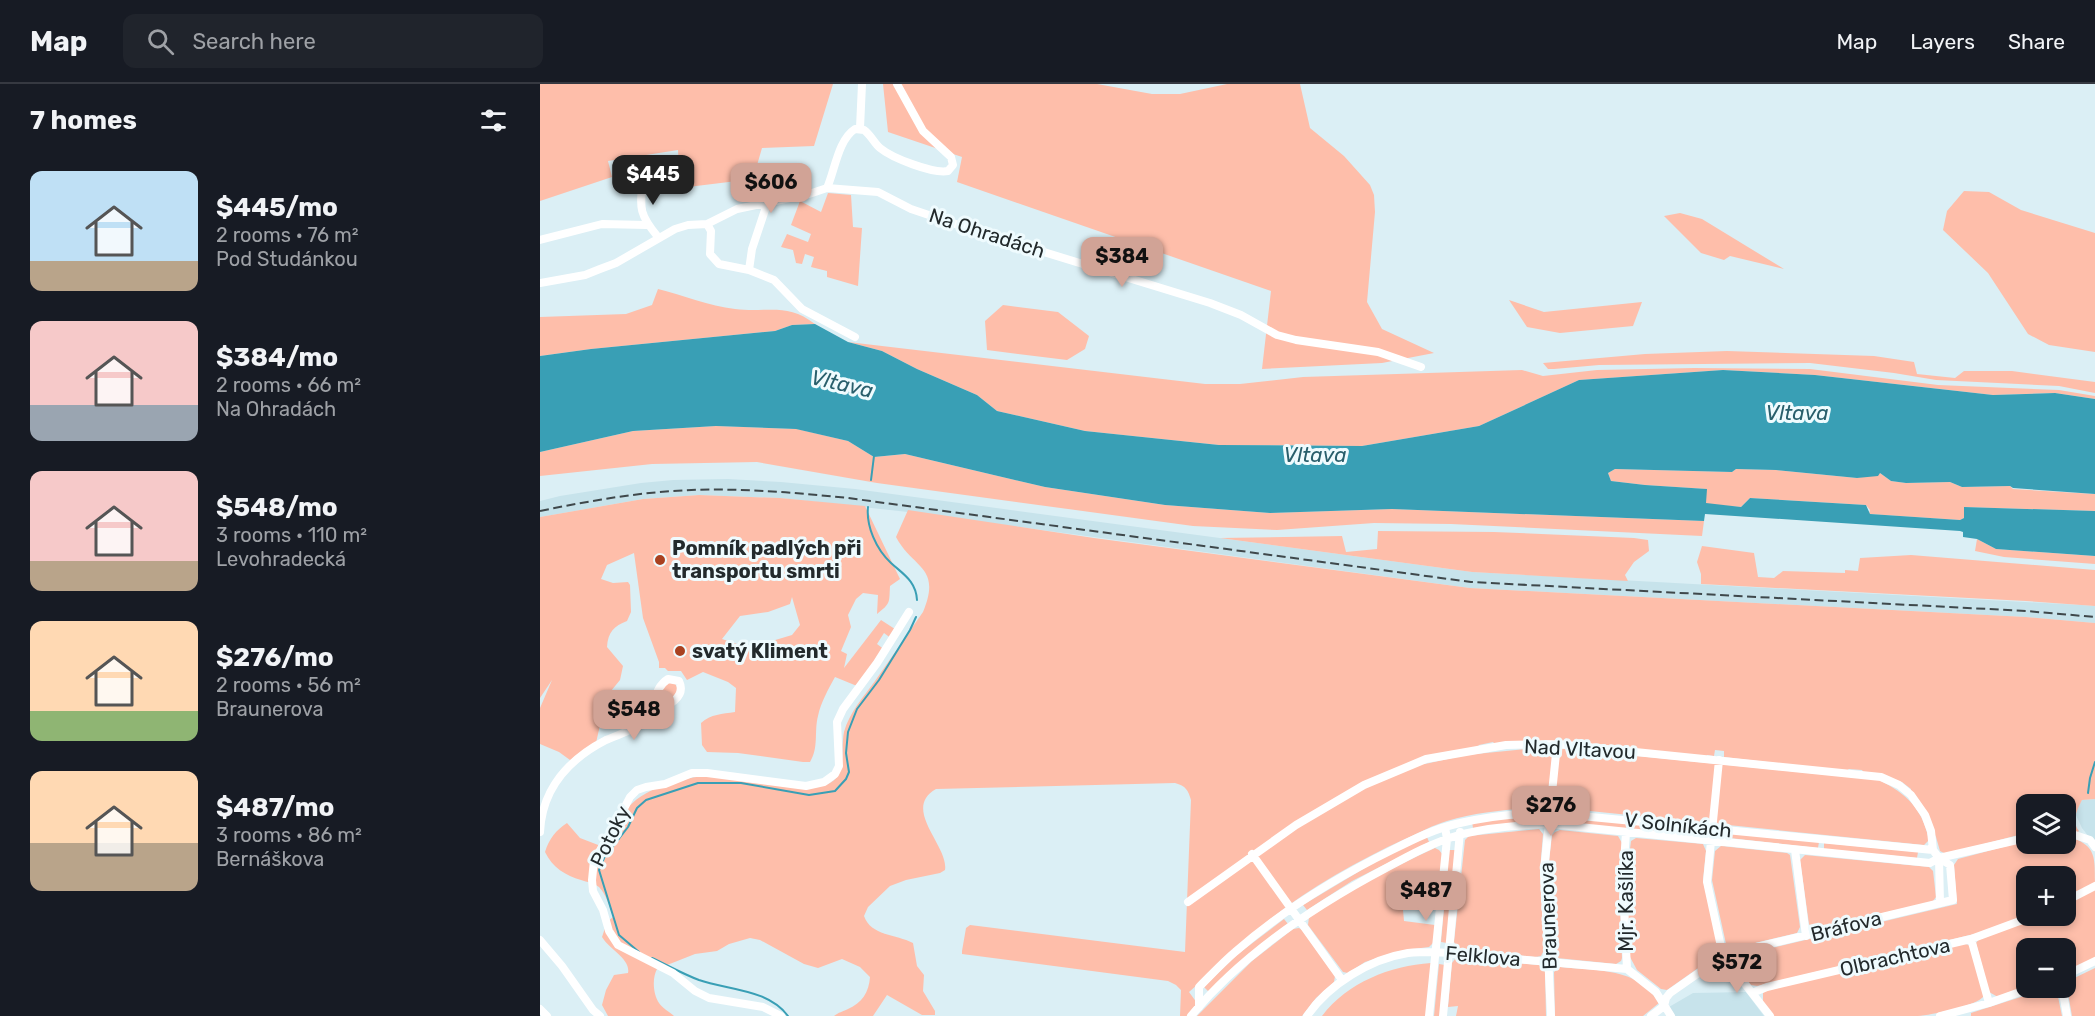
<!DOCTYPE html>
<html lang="en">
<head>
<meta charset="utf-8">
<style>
	:root { --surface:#171b24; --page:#20242c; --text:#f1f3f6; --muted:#9ea1a6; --line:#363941; --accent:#d1a396 }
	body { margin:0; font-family:Rubik,sans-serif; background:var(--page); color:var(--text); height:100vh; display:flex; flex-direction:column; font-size:22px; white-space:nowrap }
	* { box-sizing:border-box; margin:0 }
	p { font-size:20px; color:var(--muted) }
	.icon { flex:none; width:33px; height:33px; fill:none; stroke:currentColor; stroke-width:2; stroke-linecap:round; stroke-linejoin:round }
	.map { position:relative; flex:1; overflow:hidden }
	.drawer { display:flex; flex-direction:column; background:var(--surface); width:540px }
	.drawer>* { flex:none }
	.buttons { position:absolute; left:1476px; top:710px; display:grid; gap:12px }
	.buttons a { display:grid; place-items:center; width:60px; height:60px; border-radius:12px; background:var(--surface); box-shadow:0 3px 9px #0003; font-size:30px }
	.price { position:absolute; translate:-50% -51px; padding:0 14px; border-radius:12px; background:var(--accent); color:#111; font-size:20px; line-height:39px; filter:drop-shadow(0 2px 3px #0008) }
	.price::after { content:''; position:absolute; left:50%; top:36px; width:18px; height:14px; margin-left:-9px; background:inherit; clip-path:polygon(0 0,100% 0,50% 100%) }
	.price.on { background:#222; color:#fff }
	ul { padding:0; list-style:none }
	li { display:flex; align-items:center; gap:18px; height:150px; padding:0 30px }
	li span { display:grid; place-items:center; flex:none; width:168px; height:120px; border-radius:12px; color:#555 }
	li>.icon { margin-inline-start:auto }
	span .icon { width:72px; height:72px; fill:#fffc; stroke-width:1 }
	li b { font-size:26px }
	h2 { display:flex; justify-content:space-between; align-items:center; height:72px; padding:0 30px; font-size:26px }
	header { display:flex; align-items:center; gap:36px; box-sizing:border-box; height:84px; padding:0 30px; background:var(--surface); border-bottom:2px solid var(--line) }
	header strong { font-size:28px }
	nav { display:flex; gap:33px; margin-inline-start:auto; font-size:21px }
	.search { width:420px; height:54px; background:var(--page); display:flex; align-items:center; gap:15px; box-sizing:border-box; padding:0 21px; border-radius:12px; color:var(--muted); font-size:22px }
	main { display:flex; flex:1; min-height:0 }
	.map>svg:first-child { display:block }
	.built { fill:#c7e3eb }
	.green { fill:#febeaa; fill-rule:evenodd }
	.water { fill:#399fb5 }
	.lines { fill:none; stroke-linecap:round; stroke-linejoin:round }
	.stream { stroke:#399fb5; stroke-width:2 }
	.street { stroke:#fff; stroke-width:8 }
	.rail { stroke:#3f484b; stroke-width:2; stroke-dasharray:9 4.5; stroke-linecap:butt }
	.poi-dot { fill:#a94120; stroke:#effbfe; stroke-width:2 }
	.labels { text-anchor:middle; stroke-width:6; stroke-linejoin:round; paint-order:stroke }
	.street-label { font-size:20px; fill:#232a2c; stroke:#effbfe }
	.poi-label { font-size:20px; font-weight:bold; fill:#232a2c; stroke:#effbfe; text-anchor:start }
	.water-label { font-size:21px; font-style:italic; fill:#295f6c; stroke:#effbfe }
</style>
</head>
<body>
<header>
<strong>Map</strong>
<div class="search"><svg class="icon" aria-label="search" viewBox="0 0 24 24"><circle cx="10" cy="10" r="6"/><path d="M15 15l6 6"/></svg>Search here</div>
<nav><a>Map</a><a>Layers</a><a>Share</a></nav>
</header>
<main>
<section class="drawer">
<h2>7 homes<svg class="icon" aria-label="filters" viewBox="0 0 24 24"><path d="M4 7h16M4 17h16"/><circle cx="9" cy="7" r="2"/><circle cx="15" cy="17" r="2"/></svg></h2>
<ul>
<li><span style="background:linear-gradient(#bfe0f5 75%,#b9a48a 0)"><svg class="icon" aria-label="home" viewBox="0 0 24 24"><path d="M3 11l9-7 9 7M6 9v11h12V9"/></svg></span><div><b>$445/mo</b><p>2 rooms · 76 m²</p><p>Pod Studánkou</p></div></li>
<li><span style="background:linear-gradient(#f6c9c9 70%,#9aa5b1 0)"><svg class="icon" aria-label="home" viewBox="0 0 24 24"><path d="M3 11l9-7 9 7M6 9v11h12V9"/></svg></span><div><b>$384/mo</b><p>2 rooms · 66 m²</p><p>Na Ohradách</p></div></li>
<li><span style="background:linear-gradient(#f6c9c9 75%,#b9a48a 0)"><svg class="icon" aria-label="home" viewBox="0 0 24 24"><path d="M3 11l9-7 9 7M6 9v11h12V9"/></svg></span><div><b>$548/mo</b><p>3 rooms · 110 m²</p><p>Levohradecká</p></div></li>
<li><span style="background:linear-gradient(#ffd9b3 75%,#8fb573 0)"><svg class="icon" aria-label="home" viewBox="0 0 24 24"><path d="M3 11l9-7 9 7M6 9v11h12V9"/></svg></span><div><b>$276/mo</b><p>2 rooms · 56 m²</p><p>Braunerova</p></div></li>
<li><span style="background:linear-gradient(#ffd9b3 60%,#b9a48a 0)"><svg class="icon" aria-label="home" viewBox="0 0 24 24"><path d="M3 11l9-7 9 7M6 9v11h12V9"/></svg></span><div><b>$487/mo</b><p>3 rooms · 86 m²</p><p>Bernáškova</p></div></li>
</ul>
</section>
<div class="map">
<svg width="1555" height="932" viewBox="0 0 1555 932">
	<rect width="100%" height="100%" fill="#dbeff5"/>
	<path class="built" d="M188,395L241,398L315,405L932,488L1541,521L1555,522V539L1486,533L930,504L368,428L240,414L159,411L103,415L0,433V417L20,412L101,399L133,396Z
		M1555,715V761L1542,744L1535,729L1542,716Z
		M1206,908L1224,932H1135L1129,923L1153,909Z"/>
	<path class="green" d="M0,0H293L274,62L222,64L213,95L140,104L138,66L68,77L72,93L0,117Z
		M343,0H557L612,10H640L687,0H760L770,44L804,72L830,101L834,111L835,128L827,218L842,245L894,269L842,279L722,285L731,207L417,98L422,73L348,48Z
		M1424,107L1449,108L1481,126L1555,149V268L1509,261L1488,250L1448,189L1403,146L1407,127Z
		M288,109L311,111L313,143L322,144L318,202L287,193V187L271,183L274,173L265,170L262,180L256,179L253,166L241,163L247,150L268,158L271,150L251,141L260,117L281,128Z
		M1140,129L1162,135L1244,185L1190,172L1184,176L1161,169L1124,132Z
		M118,205C143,211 169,222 195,225C227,229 247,218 275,240L252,241L235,247L51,265L0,272V233L86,230L112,221Z
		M969,216L1004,228L1102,218L1093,242L1020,249L987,243Z
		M463,221L518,228L549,252L545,265L527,276L447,266L445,237Z
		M308,258L665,300H700L763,293L982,286L1003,292L1057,286L1154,284L1270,285L1398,301L1519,306L1555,312V315L1515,309L1453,311L1275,291L1183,286L1039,296L939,342L822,362L679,361L545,347L457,327L437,311L377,285L342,267Z
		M1187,267L1334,272L1374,278L1377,290L1415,294L1424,287H1472L1555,298V309L1519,302L1396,296L1354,289L1270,279L1059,281L1014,285H1008L1003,279L1105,270Z
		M176,342L257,345L308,357L334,373L365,370L505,403L625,421L730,429L852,425L1164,437L1162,452L911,440L834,439L737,446L653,442L337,399L217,378L112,380L0,392V368L93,347Z
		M1075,385L1192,388L1196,385L1236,386L1317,394L1340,389L1351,397L1366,399L1410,398L1422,403L1470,402L1473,405L1555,410V427L1424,423V434L1420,436L1329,430L1330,426L1326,421L1210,414L1201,423L1165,420L1166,405L1105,401L1071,397L1068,389Z
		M159,411L240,414L325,422L360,495L350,502C349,519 351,519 337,530L338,511L323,509L316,515L308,531L311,543L301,567L307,570L304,584L341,536L358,547L352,555L344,549L337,560L345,566L317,602L295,593C288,606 281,618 278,632C274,647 279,664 270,678H263L198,669L167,668L162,661L161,639C171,630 182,630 195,628L196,604L188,598L163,588L147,596L141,587H128L125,584H119V578L103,534L94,469L67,481L61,495L73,499L88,498L90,501L91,528L87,537C74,542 68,548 67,563L83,582L80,596L71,607L80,615L66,633L62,632L56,659L30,676L19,668L0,660V624L12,596L0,614V433L103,415ZM252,513L260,541L252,551L209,564L182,555L200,532L228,528L250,520Z
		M368,426L554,454L930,504L1486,533L1555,539V715L1542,716C1537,726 1531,737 1539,747L1536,749L1526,745V720H1486V749L1406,770L1400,767L1396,753L1371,709V705L1362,698L1358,699L1324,689L1322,686L1309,685L1306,687L1184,673V667L1175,666L1174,672L1167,671L1166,673L1005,656L1003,658L956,661L953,658L939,661L937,664L874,677L885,680L926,671L1006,663L1339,696C1367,710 1382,724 1389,756L1384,761L1020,724C982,724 944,726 907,737C893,741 879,749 865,755C817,777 769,804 728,837C700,859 676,885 649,908L657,919L647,932H640L641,906L636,901L628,897L422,870V867L426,844L430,841L645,868L651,716C648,706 646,702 635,699L396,705C361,725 409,762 405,786L400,789L366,796L350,802L328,823L324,832C331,852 356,850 373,859L377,882L384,891L383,907L395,927V931H382L347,911L333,932H294C299,928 302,928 308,925C322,919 329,908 330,893L320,883L302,875L278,884L264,880L220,856L210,854L189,860L177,867L155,870L117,885C112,894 113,910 119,919C122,924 130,928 134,932H68L62,921L66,906L74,891L88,889C91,875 69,865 62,853L67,838L73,833C70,823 66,810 59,803C54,799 47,798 41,796C26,792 12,783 5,768C9,755 16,746 27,739L40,754L66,764C70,757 76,751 79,744C82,738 82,731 86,726C102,705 138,695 163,692L286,701C309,692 300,668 304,648C309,629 324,612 335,597C351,574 367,551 383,528C402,482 373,485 356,453Z
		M838,447L954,448L1094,454L1108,456L1109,467L1094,478L1085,491L1088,497L932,488L680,454L802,452L806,468L837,465Z
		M1437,455L1456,465L1555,472V480L1464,473L1435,467Z
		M1162,462L1214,469L1218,493L1234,494L1243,487L1305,489V486L1318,487L1320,474L1371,471L1555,486V522L1486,517L1161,500V490L1157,478Z
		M128,598L135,599L138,606L130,617L112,627L118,611Z
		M994,731V738L933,744L932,738Z
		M1020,733L1161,746L1160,752L1019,739Z
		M999,745L1003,750L1000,787L1004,866L1001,872L995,873L919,865L914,858L925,756L929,752Z
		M1020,746L1078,752L1082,759L1079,797L1082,874L1081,877L1076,880L1017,874L1012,869L1008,787L1012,751L1015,748Z
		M1181,748L1279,758L1278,764L1181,753Z
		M1526,751C1555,762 1555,768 1555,799L1526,816V792H1486V831L1455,845L1217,902L1211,901L1190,874L1417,820L1414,781L1418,775L1486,757V759H1526Z
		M887,753L889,758L812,797L767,826L763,821L850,769Z
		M1096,754L1163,760L1166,767L1163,796L1179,866L1178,870L1127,906L1121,905L1097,886L1090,873L1086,797L1091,757Z
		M1284,759L1378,768L1377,774L1284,765Z
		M1181,762L1247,769L1250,771L1260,843L1257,849L1194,864L1189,863L1186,860L1172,796L1175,767Z
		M895,764L899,766L903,771L898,819L862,815L864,837L895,841L893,859L889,863L865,866L846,871L825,878L808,889L803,888L768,841L769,833C809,806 852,784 895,764Z
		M909,766H916L907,859L901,858Z
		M1265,771L1389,783L1393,787L1396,813L1393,817L1388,819L1276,844L1271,843L1269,840L1260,776Z
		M1555,805V874L1526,888V864H1486V902L1458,913L1449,908L1436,859L1439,855L1503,831H1526V821Z
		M744,835L748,840L669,908L664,903L698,870Z
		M759,844L762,846L795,892L794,898L776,914L762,932H657L712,877L753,845Z
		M1423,859L1431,862L1444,912C1437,922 1391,931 1378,932C1330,932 1281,932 1233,932L1223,918V909L1227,905Z
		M920,874L999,881L1005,888L1006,932H916L918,922L908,923L912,879L915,875Z
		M891,879L886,932H782C808,898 850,882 891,879Z
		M899,880L905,881L900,932H894Z
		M1020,883C1057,887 1098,883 1119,919L1103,932H1015L1014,888Z
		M1555,884V932H1532L1526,898Z
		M1512,903H1516L1522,932H1431V929Z"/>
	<path class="water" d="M275,240L308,258L342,267L377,285L437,311L457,327L545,347L679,361L822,362L939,342L1039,296L1183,286L1275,291L1453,311L1515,309L1555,315V410L1473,404L1470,402L1422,403L1410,398L1366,399L1351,397L1340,389L1338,392L1317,394L1236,386L1196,385L1192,388L1075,385L1068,389L1071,397L1105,401L1167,405L1166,419L1201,423L1210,414L1326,421L1330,430L1420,436L1424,434V423L1555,427V472L1456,465L1437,455L1423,453V448L1420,447L1165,430L1164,437L852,425L730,429L625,421L505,403L365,370L334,373L308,357L256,345L176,342L93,347L0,368V272L51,265L235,247L252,241Z"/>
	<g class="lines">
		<path class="stream" d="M331,396L334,372
			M328,423C326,442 336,465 351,479C363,490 376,497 377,516
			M1548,709L1550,694L1555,678
			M99,868L79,851L59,786L64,774L88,743L97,724L106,716L158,699H201L269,711L295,707L306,695L309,688L306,669L308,648L317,625L339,596L370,546L376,533
			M112,874C127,881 143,890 159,896C188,906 228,905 248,932"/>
		<path class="street" d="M320,44L322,0
			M103,93C100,124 98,129 118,153
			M287,104L338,108L371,125L445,150L670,219L701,231L737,251L756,256L838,268L881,283
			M167,140L171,147L170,170L179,180L209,186L234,196L262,225L315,253
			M0,156L62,140L107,141
			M209,186L212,165L228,117
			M0,199L45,191L60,185L76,179L135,145L148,141L167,140L197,125L269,110L287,104C295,86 298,56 315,45L324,46C331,51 334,59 340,64C352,74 393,90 408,87L413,81L411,73L383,47L357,0
			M1179,676L1167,798L1183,872L1230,932
			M0,748C2,705 29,675 66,656C78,651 94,646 103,637C116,626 112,605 128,595L139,597C148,616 122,624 108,630
			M1086,748L1083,796L1087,885
			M1526,748L1550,756L1555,763
			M1255,766L1266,852
			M712,770L802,896
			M1526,817L1555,802
			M648,818L756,741L824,701L886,675L966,661L1017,660L1341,693L1359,701L1371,711L1385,731L1391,747L1393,766L1399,774L1400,819
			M1431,855L1449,919
			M0,856L22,882L53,926L60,932
			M1526,891L1555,877
			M1522,903L1527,932
			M1212,909L1227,903L1431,855L1496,831
			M1124,922L1126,914L1130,909L1183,872L1191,869L1413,816L1410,781L1399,774
			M659,923V903C671,891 683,878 695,868C742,827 797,793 852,766C874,755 896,744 920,739C950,732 980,729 1010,729L1393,766
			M0,925L7,932
			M241,932L223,923L169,914L155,907L133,889L78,861L69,847L63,826L53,807L52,796L54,776L73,746L90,713L97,706L106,703L125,700L152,689H167L266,702L284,698L295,690L299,682L297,638L303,625L337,579L369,528
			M651,932C703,869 776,821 848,783C870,771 894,758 919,751C948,743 980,741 1010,740L1390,779L1399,774L1486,754
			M767,932C789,900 830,875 868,869C877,868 887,868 896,868L1087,885L1116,908L1131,932
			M889,932L907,755L905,743
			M903,932L920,748
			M1011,932L1004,787L1017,660
			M1111,932L1124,922
			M1400,932L1449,919L1494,903"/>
		<path class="rail" d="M0,427C44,418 88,410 133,407C191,403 250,408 308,414L931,498L1486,527L1555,533"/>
	</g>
	<g class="poi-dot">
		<circle cx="120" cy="476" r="6"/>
		<circle cx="140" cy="567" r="6"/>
	</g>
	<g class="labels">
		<g class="street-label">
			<text transform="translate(447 149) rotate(18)" y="7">Na Ohradách</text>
			<text transform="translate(1040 665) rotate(3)" y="7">Nad Vltavou</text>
			<text transform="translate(1138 741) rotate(6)" y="7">V Solníkách</text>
			<text transform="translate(70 752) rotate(-64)" y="7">Potoky</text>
			<text transform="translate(1086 817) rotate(-90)" y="7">Mjr. Kašlíka</text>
			<text transform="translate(1008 832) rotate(-92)" y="7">Braunerova</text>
			<text transform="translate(1306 842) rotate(-14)" y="7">Bráfova</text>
			<text transform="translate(943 872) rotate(5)" y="7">Felklova</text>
			<text transform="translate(1355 873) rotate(-13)" y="7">Olbrachtova</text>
		</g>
		<g class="poi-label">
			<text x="132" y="471">Pomník padlých při<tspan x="132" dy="23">transportu smrti</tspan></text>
			<text x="152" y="574">svatý Kliment</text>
		</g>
		<g class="water-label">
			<text transform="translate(302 300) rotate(13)" y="7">Vltava</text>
			<text x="1257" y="336">Vltava</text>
			<text x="775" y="378">Vltava</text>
		</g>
	</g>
</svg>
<div class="buttons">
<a><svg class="icon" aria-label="layers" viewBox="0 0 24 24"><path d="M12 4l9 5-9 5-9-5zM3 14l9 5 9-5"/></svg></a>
<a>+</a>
<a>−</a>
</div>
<b class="price on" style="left:113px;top:122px">$445</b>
<b class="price" style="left:231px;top:130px">$606</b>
<b class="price" style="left:582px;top:204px">$384</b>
<b class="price" style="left:94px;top:657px">$548</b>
<b class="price" style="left:1011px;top:753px">$276</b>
<b class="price" style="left:886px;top:838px">$487</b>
<b class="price" style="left:1197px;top:910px">$572</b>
</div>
</main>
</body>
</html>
